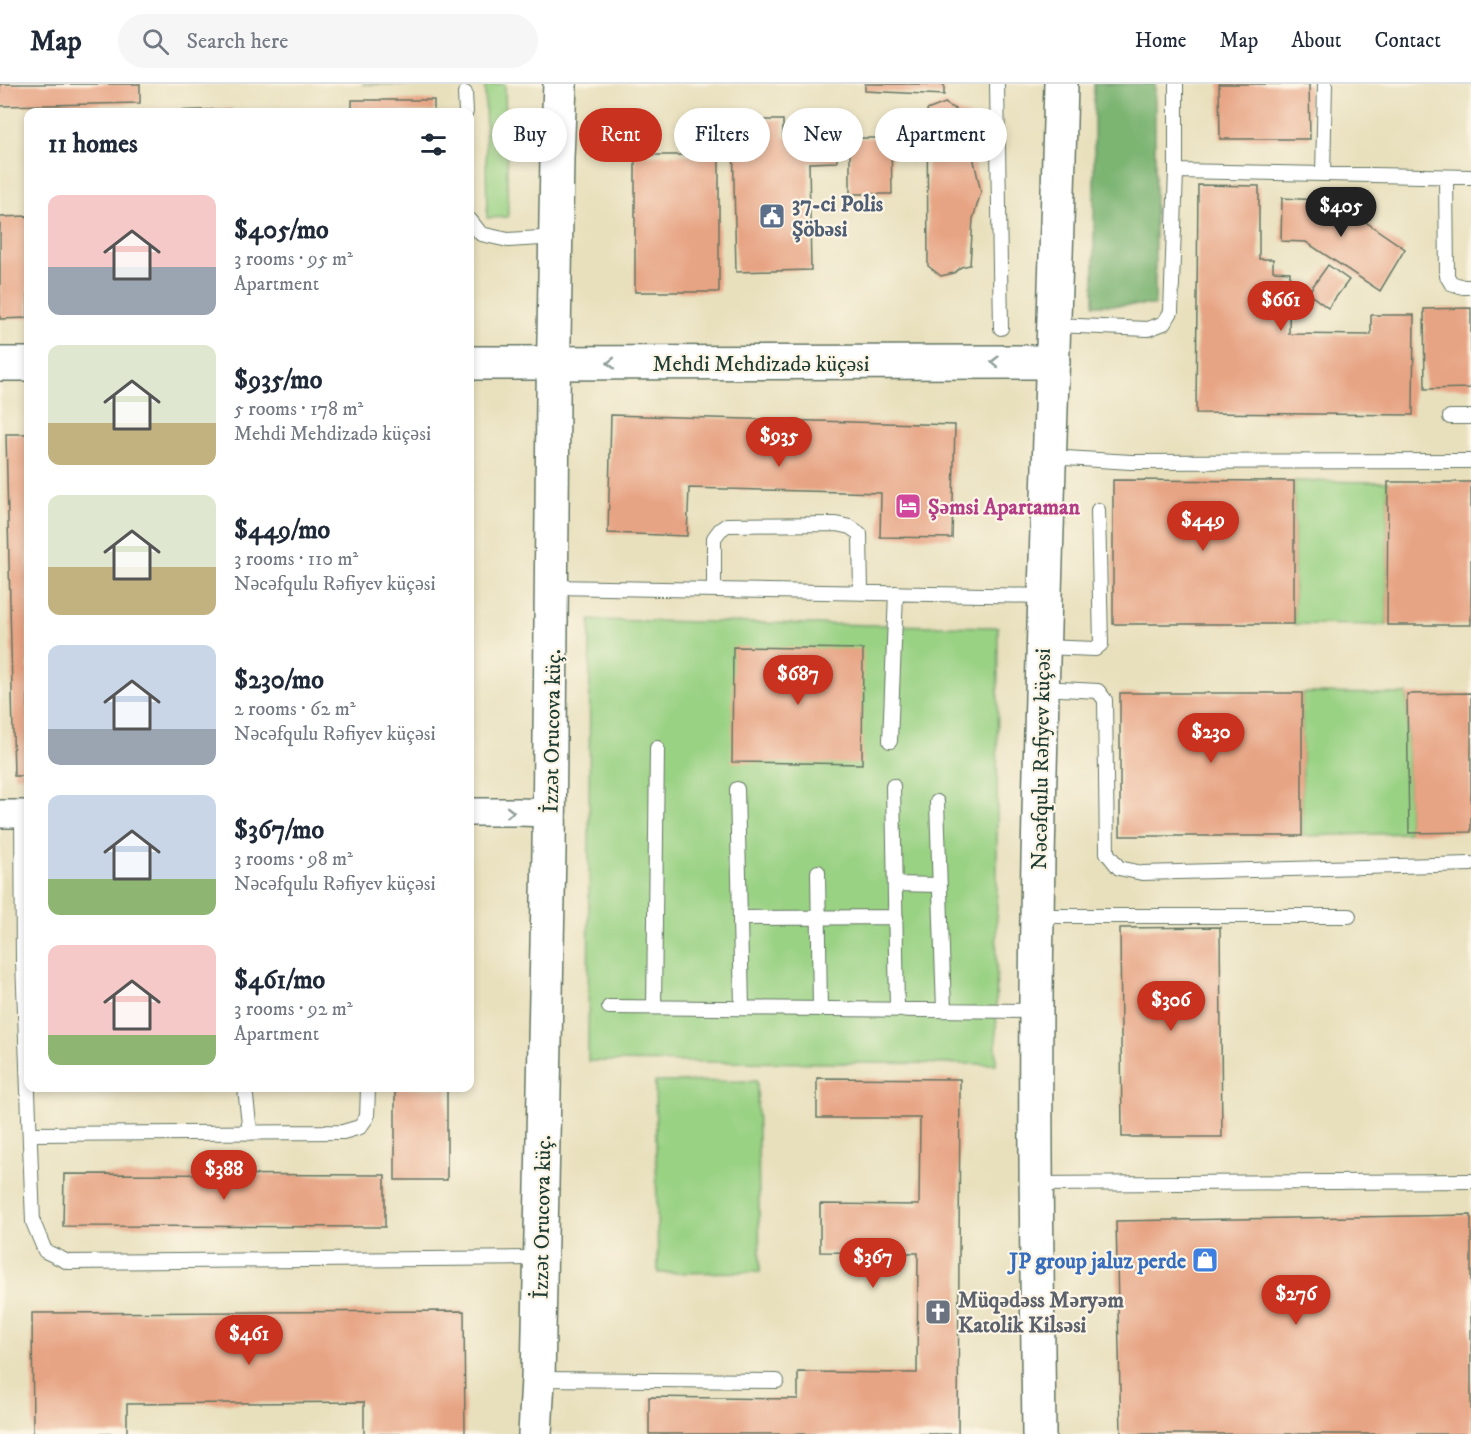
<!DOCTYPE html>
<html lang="en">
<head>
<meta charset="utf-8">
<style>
	:root { --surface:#fff; --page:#f6f6f7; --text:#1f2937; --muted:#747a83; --line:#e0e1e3; --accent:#c8321e }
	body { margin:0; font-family:"IM FELL DW Pica",serif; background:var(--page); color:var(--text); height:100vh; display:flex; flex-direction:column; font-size:22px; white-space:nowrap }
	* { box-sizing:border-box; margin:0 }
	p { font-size:20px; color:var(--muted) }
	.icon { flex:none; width:33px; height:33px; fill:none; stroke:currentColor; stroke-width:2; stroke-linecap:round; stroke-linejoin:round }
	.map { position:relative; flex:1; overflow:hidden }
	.sheet { position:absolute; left:24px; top:24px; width:450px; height:984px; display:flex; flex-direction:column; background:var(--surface); border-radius:12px; box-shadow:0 3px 9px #0003 }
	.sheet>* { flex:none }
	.banner { position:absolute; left:492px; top:24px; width:570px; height:54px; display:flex; gap:12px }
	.price { position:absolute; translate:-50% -51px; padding:0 14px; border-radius:21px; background:var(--accent); color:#fff; font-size:20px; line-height:39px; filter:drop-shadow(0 2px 3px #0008) }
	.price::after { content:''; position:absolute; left:50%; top:36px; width:18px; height:14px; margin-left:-9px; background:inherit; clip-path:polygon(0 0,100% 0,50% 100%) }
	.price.active { background:#222; color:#fff }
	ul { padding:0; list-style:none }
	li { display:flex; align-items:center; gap:18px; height:150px; padding:0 24px }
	li span { display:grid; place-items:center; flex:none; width:168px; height:120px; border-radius:12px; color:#555 }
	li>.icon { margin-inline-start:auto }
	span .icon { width:72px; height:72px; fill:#fffc; stroke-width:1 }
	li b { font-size:26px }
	h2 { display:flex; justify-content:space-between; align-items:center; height:72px; padding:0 24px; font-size:26px }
	.chip { padding:0 21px; border-radius:27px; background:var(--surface); box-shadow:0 3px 9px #0003; font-size:21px; line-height:54px }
	.chip.active { background:var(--accent); color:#fff }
	header { display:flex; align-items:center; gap:36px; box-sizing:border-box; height:84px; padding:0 30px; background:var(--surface); border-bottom:2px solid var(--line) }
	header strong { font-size:28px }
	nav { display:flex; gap:33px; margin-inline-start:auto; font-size:21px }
	.search { width:420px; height:54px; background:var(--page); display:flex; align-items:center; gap:15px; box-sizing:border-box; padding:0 21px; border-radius:33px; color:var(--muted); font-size:22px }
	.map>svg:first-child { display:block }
	.green { fill:#9ad284; stroke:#5c885c; stroke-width:1.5 }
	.forest { fill:#7bb472; stroke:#4d7853; stroke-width:1.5 }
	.building { fill:#e7a484 }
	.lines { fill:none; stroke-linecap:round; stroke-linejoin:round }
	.service-casing { stroke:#657664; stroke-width:16 }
	.minor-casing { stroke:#657664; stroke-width:30 }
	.tertiary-casing { stroke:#657664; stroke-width:36 }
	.secondary-casing { stroke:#657664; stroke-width:36 }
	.service { stroke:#fff; stroke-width:14 }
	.minor { stroke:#fff; stroke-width:27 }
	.tertiary { stroke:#fff; stroke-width:33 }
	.secondary { stroke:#fff; stroke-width:33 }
	.oneway { stroke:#8f9e9a }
	.labels { text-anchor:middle; stroke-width:4.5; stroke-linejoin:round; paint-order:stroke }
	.service-label { font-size:22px; font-weight:bold; fill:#4e5e75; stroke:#fcf5e5; text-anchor:start }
	.street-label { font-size:22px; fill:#1f3d34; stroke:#fcf5e5 }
	.hotel-label { font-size:22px; font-weight:bold; fill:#b23c85; stroke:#fcf5e5; text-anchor:start }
	.shop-label { font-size:22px; font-weight:bold; fill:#366cbe; stroke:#fcf5e5; text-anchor:end }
	.worship-label { font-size:22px; font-weight:bold; fill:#5b616d; stroke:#fcf5e5; text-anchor:start }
</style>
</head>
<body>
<header>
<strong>Map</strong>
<div class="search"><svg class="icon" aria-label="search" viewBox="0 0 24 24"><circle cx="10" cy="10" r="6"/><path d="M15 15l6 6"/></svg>Search here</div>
<nav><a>Home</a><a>Map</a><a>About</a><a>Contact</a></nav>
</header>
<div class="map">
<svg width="1471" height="1350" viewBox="0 0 1471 1350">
	<rect width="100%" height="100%" fill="#fcf5e5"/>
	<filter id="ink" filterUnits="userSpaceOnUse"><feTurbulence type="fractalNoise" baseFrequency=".0167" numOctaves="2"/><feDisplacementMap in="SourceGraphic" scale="12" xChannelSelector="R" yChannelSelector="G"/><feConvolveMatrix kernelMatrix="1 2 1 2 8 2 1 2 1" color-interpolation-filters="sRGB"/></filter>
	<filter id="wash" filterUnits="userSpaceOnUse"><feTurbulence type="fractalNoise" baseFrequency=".008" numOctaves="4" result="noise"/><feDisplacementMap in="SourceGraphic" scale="24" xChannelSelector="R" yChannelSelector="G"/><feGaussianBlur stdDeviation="1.35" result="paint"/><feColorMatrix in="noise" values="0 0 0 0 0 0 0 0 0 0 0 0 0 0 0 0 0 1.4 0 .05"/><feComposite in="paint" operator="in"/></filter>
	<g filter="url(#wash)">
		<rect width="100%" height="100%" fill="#e8e0bd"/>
		<path class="green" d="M362,0H505L508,133L487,134L485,1Z
			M1294,397L1388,398L1387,541L1294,540Z
			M590,536L998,543L996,980L588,977Z
			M1302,609L1407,610L1409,749L1302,752Z
			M757,997L760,1188L658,1189L655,998Z"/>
		<path class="forest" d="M1094,0H1155V221H1094Z"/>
		<g id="blocks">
			<path class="building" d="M0,0H140V19L0,22Z
				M865,0H944V11L865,7Z
				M1219,0H1309L1310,55H1220Z
				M352,16H434V28H352Z
				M945,19L961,29L969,31L971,52L977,63L972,68L981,108L973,135L970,181L961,183L954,189L941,192L928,182L927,26Z
				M233,25L234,28H170V27Z
				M748,36H783V53H836L837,78L809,79L811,186L736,188L733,53H748Z
				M850,54H891L892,110H850Z
				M635,71H719V208H635Z
				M1198,101L1259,102V175H1273V187L1290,188L1289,250L1371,251V231H1414L1413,331L1196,329Z
				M1282,114L1335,117L1405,165L1380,207L1306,158L1281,157Z
				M28,132V234L0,235V133Z
				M1328,181L1349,196L1328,224L1308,209Z
				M1471,224V304L1425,305L1424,225Z
				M611,331L955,341L952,454L880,453L881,409L689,404L687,452L608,449Z
				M6,350H28V692H14Z
				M1113,396L1294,397V540H1113Z
				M1388,398H1471V541H1387Z
				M733,563L863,565L862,680L732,678Z
				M1120,609H1302V752H1120Z
				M1471,609V748L1409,749L1407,610Z
				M1220,843L1222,1053H1122L1120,844Z
				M817,994L960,995L958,1350H649V1313L798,1315V1288L917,1289L918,1169L820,1168V1120L919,1121L920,1034H817Z
				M395,1004H447V1096H395Z
				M64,1090L385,1091V1143L63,1142Z
				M1471,1131V1350H1121L1116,1137Z
				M464,1227L465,1350H364V1318L127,1320V1350H33L32,1229Z"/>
		</g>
	</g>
	<g filter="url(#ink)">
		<use href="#blocks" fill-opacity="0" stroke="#657664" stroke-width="1.5"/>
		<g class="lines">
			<defs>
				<path id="service" d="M997,0L1001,244
					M465,9L466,28
					M1176,87L1471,93
					M1323,90L1325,0
					M1446,93L1447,192L1451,199L1463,203H1471
					M470,136L481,150L508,156L557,153
					M1055,241L1148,245L1164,239L1171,228L1176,87V0
					M1450,333H1471
					M1049,373L1131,378L1471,377
					M553,503L1044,512
					M714,506V454L720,446L727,441L836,440L850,443L860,450L861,509
					M1043,563L1095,565L1101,560L1098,426
					M1042,604L1098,607L1105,616L1107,769L1119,784L1142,789L1471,780
					M890,657L896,509
					M893,702L897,925
					M737,705L742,923
					M937,718L944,926
					M22,730L23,877L33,1138L45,1167L68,1178L540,1174
					M818,788L820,925
					M895,800L939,801
					M1037,832H1349
					M740,834L896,833
					M609,923L1036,927
					M654,923L657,664
					M245,1004L250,1049
					M30,1050L343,1048L360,1043L367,1033L368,1004
					M1036,1100L1471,1097
					M538,1295L777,1297"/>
				<path id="minor" d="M470,728H518L550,729
					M0,730H28"/>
				<path id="tertiary" d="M470,279L1053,278
					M0,280H28"/>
				<path id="secondary" d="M535,1350L538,1295L549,766L553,314L557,74L560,0
					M1039,1350C1037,1178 1034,1006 1037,834C1041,556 1054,278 1061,0"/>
			</defs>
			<use href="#service" class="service-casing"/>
			<use href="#minor" class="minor-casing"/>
			<use href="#tertiary" class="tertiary-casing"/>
			<use href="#secondary" class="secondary-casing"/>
			<use href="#service" class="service"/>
			<use href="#minor" class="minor"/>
			<use href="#tertiary" class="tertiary"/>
			<use href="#secondary" class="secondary"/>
		</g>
		<defs><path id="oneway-chevron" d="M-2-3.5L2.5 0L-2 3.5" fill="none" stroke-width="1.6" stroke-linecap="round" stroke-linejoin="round" transform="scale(1.5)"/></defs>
		<g class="oneway">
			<use href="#oneway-chevron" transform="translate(995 278) rotate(-180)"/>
			<use href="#oneway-chevron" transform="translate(611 279) rotate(-180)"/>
			<use href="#oneway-chevron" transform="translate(510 728)"/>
		</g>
	</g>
	<defs>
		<symbol id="civic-square" viewBox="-11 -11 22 22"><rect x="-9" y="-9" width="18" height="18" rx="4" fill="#5c6f8a" stroke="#fcf5e5"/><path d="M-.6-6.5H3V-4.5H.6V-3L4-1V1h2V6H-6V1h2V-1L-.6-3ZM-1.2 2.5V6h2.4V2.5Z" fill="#fff"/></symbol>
		<symbol id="hotel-square" viewBox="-11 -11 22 22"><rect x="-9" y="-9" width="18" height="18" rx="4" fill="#d1479c" stroke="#fcf5e5"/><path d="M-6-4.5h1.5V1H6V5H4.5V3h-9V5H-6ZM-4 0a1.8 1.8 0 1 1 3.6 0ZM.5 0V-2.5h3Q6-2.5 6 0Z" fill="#fff"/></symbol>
		<symbol id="shop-square" viewBox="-11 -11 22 22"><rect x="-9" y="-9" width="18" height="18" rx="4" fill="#3f7fe0" stroke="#fcf5e5"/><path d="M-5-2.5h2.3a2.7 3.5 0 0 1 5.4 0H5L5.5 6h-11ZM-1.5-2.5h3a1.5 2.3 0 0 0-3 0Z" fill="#fff"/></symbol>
		<symbol id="church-square" viewBox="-11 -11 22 22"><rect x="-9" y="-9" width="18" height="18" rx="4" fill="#6b7280" stroke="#fcf5e5"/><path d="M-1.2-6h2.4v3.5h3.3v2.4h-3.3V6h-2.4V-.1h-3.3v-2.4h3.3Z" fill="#fff"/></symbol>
	</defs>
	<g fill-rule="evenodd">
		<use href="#civic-square" x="757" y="117" width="30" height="30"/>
		<use href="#hotel-square" x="893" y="407" width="30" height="30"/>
		<use href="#shop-square" x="1190" y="1161" width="30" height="30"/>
		<use href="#church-square" x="923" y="1213" width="30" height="30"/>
	</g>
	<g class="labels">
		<g class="service-label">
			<text x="792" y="127">37-ci Polis<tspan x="792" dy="25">Şöbəsi</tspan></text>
		</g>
		<g class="street-label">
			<text x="761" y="287">Mehdi Mehdizadə küçəsi</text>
			<text transform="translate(551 647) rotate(-89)" y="8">İzzət Orucova küç.</text>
			<text transform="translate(1040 675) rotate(-89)" y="8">Nəcəfqulu Rəfiyev küçəsi</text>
			<text transform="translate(541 1133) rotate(-89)" y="8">İzzət Orucova küç.</text>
		</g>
		<g class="hotel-label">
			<text x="928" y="430">Şəmsi Apartaman</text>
		</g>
		<g class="shop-label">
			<text x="1186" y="1184">JP group jaluz perde</text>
		</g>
		<g class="worship-label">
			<text x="958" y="1223">Müqədəss Məryəm<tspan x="958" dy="25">Katolik Kilsəsi</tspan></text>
		</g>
	</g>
</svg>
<b class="price active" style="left:1341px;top:154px">$405</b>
<b class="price" style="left:1281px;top:248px">$661</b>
<b class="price" style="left:779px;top:384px">$935</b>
<b class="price" style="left:1203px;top:468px">$449</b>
<b class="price" style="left:798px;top:622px">$687</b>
<b class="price" style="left:1211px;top:680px">$230</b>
<b class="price" style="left:1171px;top:948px">$306</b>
<b class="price" style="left:224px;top:1117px">$388</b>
<b class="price" style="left:873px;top:1205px">$367</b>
<b class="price" style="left:1296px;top:1242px">$276</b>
<b class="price" style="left:249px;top:1282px">$461</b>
<div class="banner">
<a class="chip">Buy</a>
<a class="chip active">Rent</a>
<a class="chip">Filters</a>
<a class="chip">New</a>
<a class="chip">Apartment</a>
</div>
<section class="sheet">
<h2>11 homes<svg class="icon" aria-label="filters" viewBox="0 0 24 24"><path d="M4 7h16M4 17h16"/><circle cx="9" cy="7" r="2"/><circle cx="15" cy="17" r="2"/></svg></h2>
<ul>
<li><span style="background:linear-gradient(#f6c9c9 60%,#9aa5b1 0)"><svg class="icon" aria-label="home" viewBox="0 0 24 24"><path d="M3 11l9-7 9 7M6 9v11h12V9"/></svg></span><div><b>$405/mo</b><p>3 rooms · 95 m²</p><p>Apartment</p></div></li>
<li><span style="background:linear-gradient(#dfe7d0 65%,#c2b280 0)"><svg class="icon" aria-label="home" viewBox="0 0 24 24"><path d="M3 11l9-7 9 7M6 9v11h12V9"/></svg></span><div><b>$935/mo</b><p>5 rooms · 178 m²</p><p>Mehdi Mehdizadə küçəsi</p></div></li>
<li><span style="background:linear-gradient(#dfe7d0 60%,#c2b280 0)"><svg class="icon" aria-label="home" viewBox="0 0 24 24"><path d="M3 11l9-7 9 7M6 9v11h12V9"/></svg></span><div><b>$449/mo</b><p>3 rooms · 110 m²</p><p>Nəcəfqulu Rəfiyev küçəsi</p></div></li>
<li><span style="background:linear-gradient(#c9d6e8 70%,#9aa5b1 0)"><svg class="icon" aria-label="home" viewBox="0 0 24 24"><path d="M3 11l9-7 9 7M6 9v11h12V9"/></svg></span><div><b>$230/mo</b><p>2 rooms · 62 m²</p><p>Nəcəfqulu Rəfiyev küçəsi</p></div></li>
<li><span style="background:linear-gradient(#c9d6e8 70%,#8fb573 0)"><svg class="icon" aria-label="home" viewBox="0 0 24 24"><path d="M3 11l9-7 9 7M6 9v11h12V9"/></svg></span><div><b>$367/mo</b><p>3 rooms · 98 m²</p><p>Nəcəfqulu Rəfiyev küçəsi</p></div></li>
<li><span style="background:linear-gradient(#f6c9c9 75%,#8fb573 0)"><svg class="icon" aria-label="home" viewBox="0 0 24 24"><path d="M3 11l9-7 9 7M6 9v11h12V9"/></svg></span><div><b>$461/mo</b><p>3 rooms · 92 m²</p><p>Apartment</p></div></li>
</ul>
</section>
</div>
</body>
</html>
